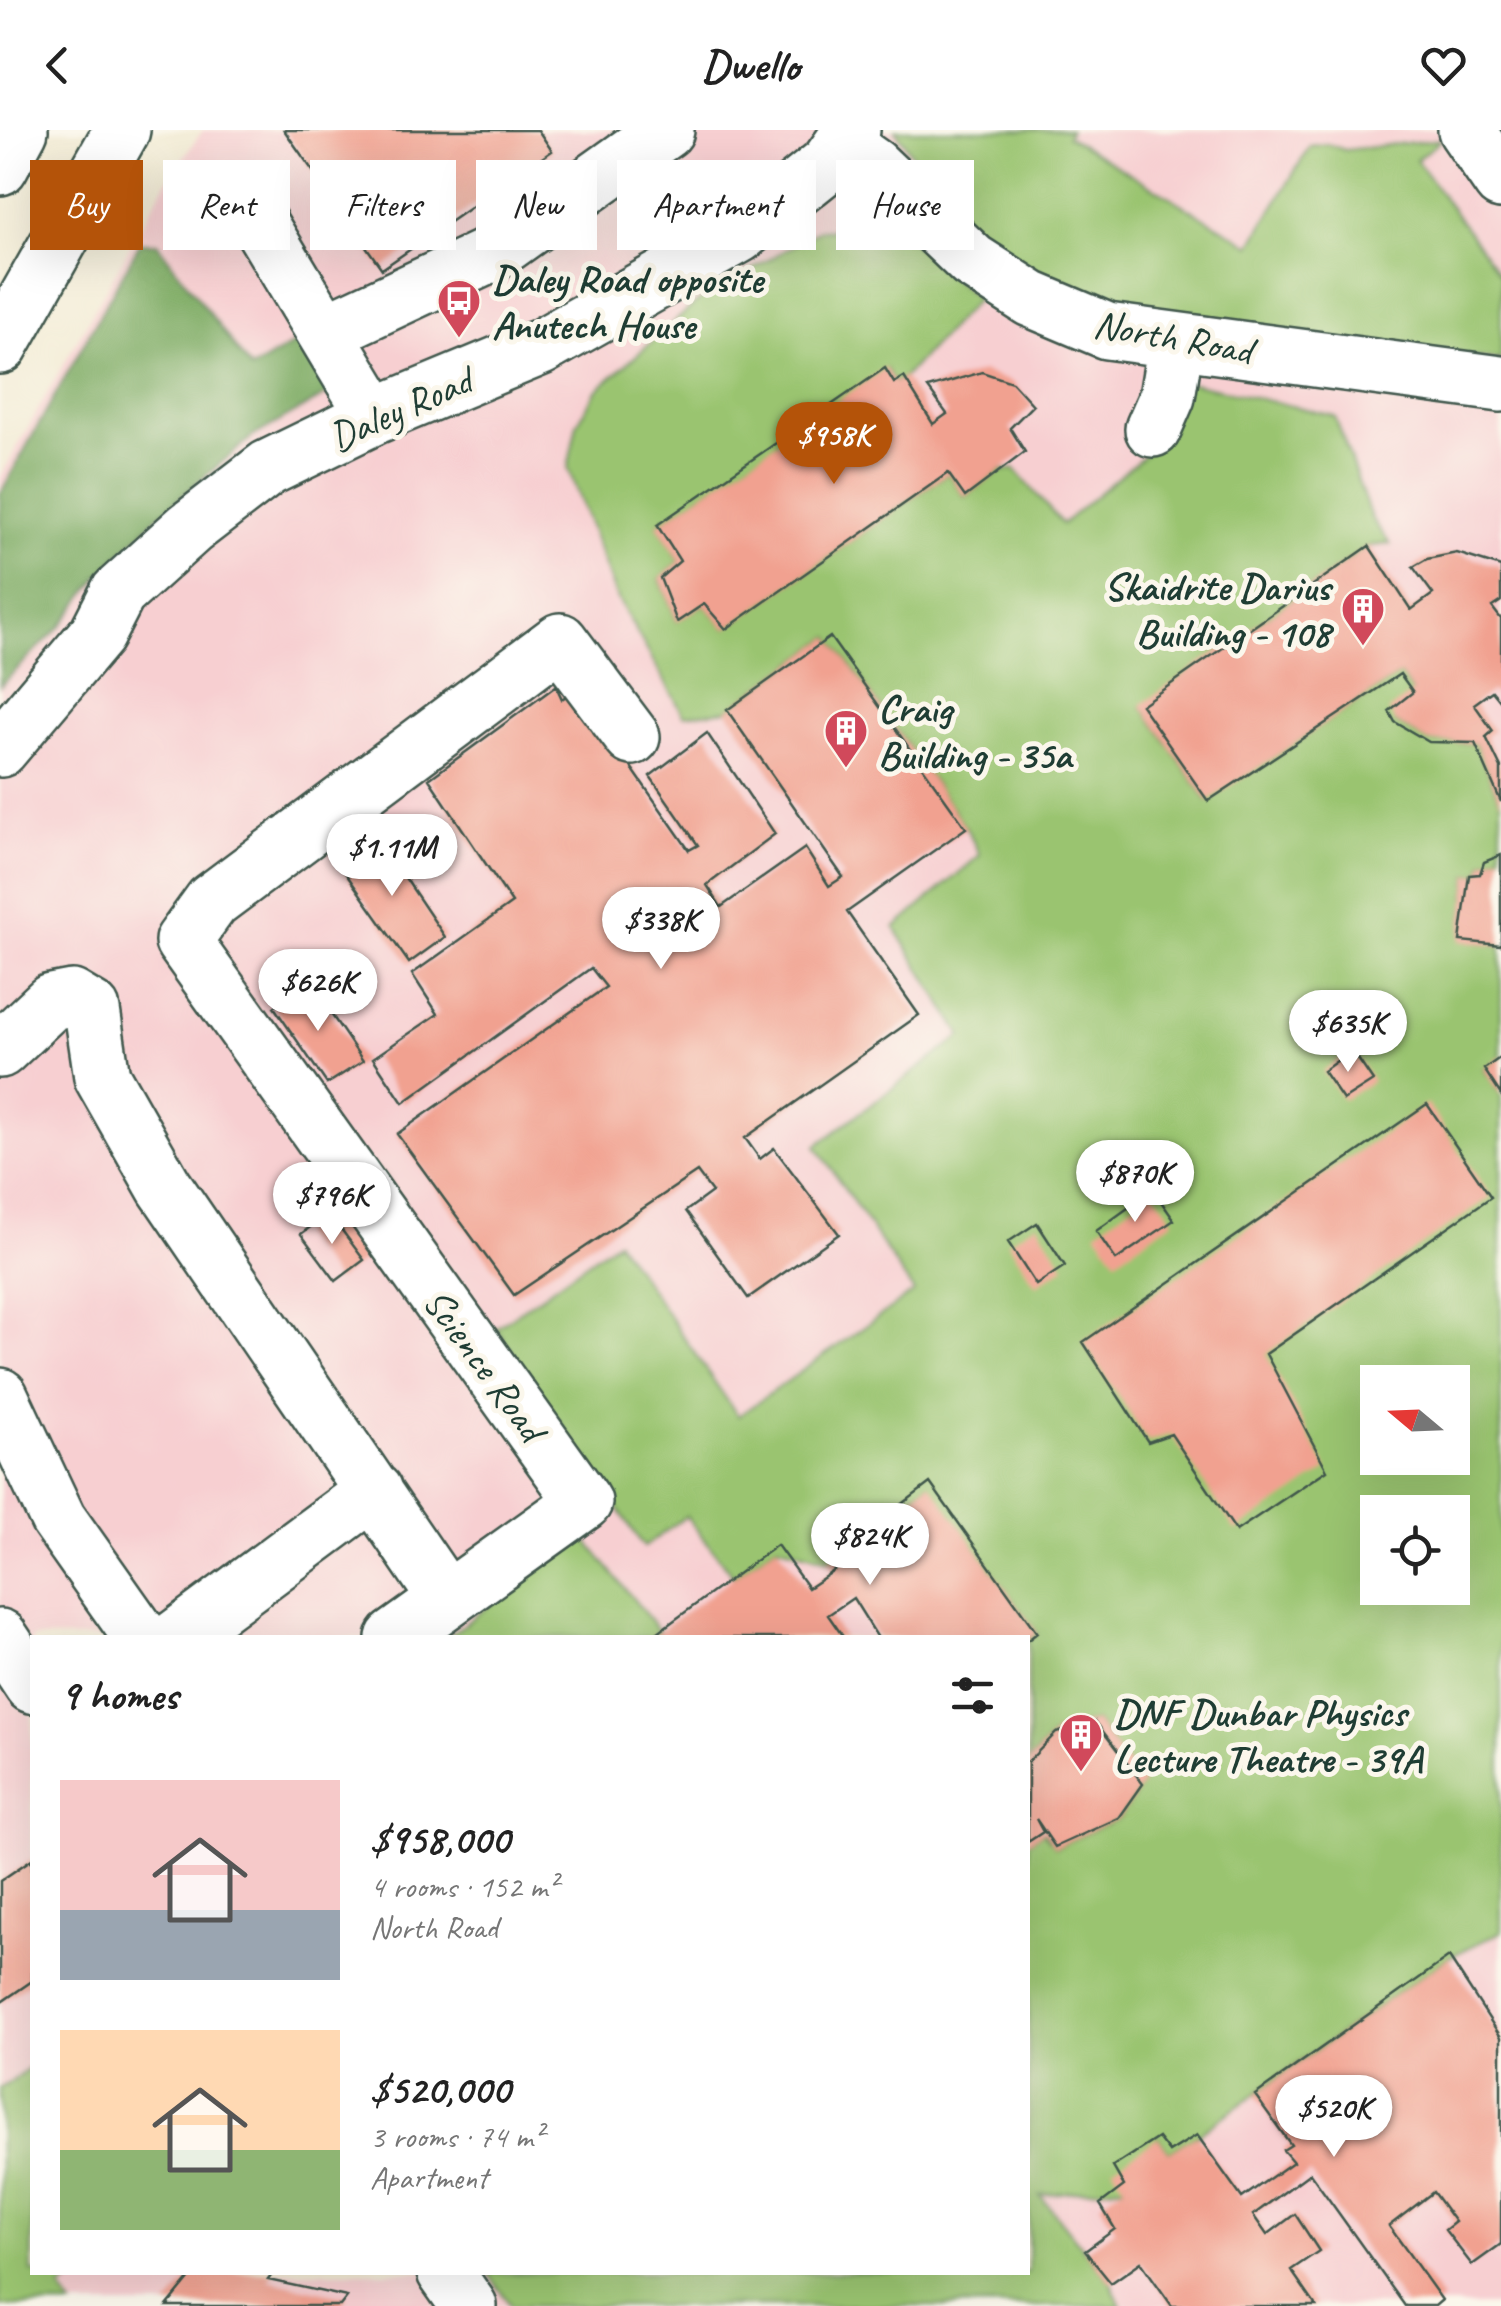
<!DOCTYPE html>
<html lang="en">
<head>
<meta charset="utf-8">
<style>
	:root { --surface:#fff; --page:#f6f6f6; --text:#222; --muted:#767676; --accent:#b45309 }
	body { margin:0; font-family:Caveat,sans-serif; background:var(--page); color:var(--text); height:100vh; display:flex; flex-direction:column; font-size:38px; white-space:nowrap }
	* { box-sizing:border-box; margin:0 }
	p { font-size:32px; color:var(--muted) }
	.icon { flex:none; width:55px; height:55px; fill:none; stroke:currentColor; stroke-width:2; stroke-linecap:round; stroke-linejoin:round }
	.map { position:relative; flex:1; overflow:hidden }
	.panel { position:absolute; left:30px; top:1505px; width:1000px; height:640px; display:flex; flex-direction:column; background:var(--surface); border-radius:0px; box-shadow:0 10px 40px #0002 }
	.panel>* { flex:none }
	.guide { position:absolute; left:30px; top:30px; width:1000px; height:90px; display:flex; gap:20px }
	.needle { width:65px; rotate:289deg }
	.buttons { position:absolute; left:1360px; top:1235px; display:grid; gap:20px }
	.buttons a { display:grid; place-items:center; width:110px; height:110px; border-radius:0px; background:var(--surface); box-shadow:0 10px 40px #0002; font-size:50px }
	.price { position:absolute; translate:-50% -85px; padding:0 22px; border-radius:35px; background:#fff; color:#222; font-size:32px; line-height:65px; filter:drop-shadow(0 2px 5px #0008) }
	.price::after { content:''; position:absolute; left:50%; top:60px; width:30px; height:22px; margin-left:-15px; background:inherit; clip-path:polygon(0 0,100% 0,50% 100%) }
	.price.active { background:var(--accent); color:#fff }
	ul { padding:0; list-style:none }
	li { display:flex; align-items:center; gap:30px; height:250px; padding:0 30px }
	li span { display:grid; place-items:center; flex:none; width:280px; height:200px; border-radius:0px; color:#555 }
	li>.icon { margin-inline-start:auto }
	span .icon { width:120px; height:120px; fill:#fffc; stroke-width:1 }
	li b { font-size:42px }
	h2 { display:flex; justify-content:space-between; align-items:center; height:120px; padding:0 30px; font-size:42px }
	.chip { padding:0 35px; border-radius:0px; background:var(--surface); box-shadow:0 10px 40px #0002; font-size:35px; line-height:90px }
	.chip.active { background:var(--accent); color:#fff }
	header { display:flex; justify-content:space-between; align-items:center; height:130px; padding:0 30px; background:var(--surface); font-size:45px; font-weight:600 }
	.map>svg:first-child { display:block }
	.built { fill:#f7cfd1; fill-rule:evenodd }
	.green { fill:#9ac470; stroke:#5c8052; stroke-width:2.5; fill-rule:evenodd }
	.forest { fill:#7baa62; stroke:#4d744b; stroke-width:2.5 }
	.building { fill:#f1a190 }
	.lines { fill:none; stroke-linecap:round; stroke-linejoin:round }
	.minor-casing { stroke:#3f574c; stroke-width:60 }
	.major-casing { stroke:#3f574c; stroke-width:60 }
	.minor { stroke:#fff; stroke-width:55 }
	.major { stroke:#fff; stroke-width:55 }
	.labels { text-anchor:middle; stroke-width:10; stroke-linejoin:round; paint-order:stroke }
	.poi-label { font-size:40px; font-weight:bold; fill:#1f3d34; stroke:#fbf7ec; text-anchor:start }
	.street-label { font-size:40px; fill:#1f3d34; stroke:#fbf7ec }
</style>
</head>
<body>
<header><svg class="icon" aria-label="back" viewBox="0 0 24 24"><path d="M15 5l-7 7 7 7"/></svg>Dwello<svg class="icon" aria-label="heart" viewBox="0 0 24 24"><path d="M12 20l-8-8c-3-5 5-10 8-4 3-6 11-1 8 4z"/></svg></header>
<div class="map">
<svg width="1501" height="2176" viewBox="0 0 1501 2176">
	<rect width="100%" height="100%" fill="#fbf7ec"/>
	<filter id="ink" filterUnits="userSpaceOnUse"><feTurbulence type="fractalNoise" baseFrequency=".01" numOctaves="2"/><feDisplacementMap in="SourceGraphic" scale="20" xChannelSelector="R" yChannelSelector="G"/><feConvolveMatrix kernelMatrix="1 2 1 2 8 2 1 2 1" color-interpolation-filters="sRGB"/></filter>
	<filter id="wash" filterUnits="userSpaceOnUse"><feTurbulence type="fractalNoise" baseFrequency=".0048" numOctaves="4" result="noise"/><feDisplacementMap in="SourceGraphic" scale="40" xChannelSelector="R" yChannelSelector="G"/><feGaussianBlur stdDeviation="2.25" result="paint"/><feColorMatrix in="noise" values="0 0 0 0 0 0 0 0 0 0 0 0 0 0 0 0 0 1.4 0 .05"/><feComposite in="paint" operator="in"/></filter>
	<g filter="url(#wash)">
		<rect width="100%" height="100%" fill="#f3ecd5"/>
		<path class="built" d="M203,0H1501V2176H0V348L165,54ZM1378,1252H1452V1328H1378ZM1378,1382H1452V1458H1378ZM32,1508H1028V2142H32Z"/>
		<path class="green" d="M895,0H1070L1067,6L1251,115L1310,16L1327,14L1345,20L1442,9L1416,30L1501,146V230C1350,214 1097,210 977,111C951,89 917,30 895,0Z
			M896,97L977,169L904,247L894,253L886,239L658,395L680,431L660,449L677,491L704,474L726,498L948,343L965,367L1000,341L1015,339L1062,394L1162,310L1170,248L1335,286L1371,388L1390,414L1369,416L1142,576L1207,670L1400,544L1413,562L1395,592L1429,612L1475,613L1501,672V725L1484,732L1480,744L1469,745L1461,810L1501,815V927L1484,939L1501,965V1802L1449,1827L1197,2005L1169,2022L1158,2008L1124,2056L1040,2065L1111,2153L1121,2176H511L488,2143L1028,2142V1712L1043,1702L1056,1717L1119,1688L1142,1654L1095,1591L1056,1603L1028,1632V1510L1037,1503L929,1354L829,1430L777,1415L734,1447L686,1386L644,1417L496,1198L617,1111L738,1286L914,1162L816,1016L962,906L895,798L980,725L966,698L830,507L727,580L684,585L616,466L568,338L577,294L596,261L697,172L819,100ZM1378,1252H1452V1328H1378ZM1378,1382H1452V1458H1378Z
			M582,1405L659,1501L650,1508H446Z
			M32,1937V2142L83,2143L61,2159L72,2176H0V1959Z"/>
		<path class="forest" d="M140,113H157L251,239L297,212L335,260L252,307L156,388L100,445L61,496L0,556V364Z"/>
		<g id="blocks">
			<path class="building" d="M284,0H538L552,21L382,139Z
				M885,238L894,253L904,247L933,294L947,284L928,258L982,242L1012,252L1033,275L1010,298L1025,322L965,367L948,343L726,499L704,474L677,492L660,448L680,431L657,395Z
				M1369,416L1411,480L1433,464L1413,437L1427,429L1457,423L1501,437V471L1492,477L1501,489V572L1492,561L1474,574L1493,601L1486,607L1501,638V672L1475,613L1429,612L1395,592L1389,581L1413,562L1400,544L1208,671L1141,575Z
				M830,507L966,698L847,782L919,885L745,1008L760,1029L774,1018L839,1104L748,1168L686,1081L712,1062L697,1042L514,1165L397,1004L606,857L591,838L403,973L373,928L438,884L412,844L512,773L429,649L556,556L562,569L576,558L689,720L698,715L650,646L707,603L775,704L707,755L721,777L805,718L829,756L843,747L727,580Z
				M377,706L445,807L409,833L339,734Z
				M1501,725V815L1460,811L1469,745L1480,744L1484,732Z
				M310,853L363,931L327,954L274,877Z
				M1352,920L1373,951L1343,970L1323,941Z
				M1501,927V965L1484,939Z
				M1427,974L1491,1067L1266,1224L1327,1340L1236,1401L1171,1304L1148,1312L1083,1212Z
				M1153,1060L1174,1090L1116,1130L1096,1101Z
				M329,1083L364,1130L336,1151L301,1104Z
				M1037,1093L1065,1136L1036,1155L1008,1112Z
				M930,1353L1037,1503L1028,1510L878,1508L853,1468L828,1485L844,1508H650L777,1415L808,1458L835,1440L829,1430Z
				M1095,1591L1143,1654L1119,1688L1055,1717L1036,1689L1043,1702L1028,1712V1632L1056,1603Z
				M32,1729V1851L0,1873V1751Z
				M1449,1827L1501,1907V2114L1472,2135L1445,2100L1455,2092L1433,2062L1389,2096L1442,2170L1435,2176H1405L1310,2043L1253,2085L1267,2105L1295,2084L1319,2121L1291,2140L1316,2176H1172L1141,2132L1111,2153L1085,2121L1115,2099L1100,2074L1124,2056L1113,2037L1158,2008L1169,2022L1197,2005L1242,2068L1293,2032L1283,2020L1291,2015L1255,1965Z
				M195,2142H274L268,2150L347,2167L340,2176H167Z"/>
		</g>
	</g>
	<g filter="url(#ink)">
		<use href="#blocks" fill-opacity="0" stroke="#3f574c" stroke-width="2.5"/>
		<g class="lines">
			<defs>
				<path id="minor" d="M1466,0L1501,51
					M843,15L873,36L972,131L1031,169L1107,201L1501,254
					M253,83L375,286
					M327,201L492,124L666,0
					M1153,299L1167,267L1176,212
					M0,619L97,504L118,463L190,398L268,338L375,286L541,217L739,105L829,33L852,0
					M0,920L51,872L72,868L92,880L102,947L164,1056L447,1470
					M0,1266L58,1389L142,1508
					M0,1507L32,1555
					M176,1508L374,1361
					M394,1508L584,1372L183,811L212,771L560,511L632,607
					M445,2142L469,2176"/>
				<path id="major" d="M0,37L20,0
					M0,216L122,0"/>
			</defs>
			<use href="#minor" class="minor-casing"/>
			<use href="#major" class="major-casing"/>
			<use href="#minor" class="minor"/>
			<use href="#major" class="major"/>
		</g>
	</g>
	<defs>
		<symbol id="bus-pin" viewBox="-11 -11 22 30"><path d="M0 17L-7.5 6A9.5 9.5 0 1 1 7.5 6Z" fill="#d1495b" stroke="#fbf7ec"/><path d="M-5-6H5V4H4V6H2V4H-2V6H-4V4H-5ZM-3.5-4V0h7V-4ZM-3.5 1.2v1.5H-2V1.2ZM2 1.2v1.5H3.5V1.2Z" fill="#fff"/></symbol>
		<symbol id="building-pin" viewBox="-11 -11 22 30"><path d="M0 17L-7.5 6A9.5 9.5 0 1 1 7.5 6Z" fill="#d1495b" stroke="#fbf7ec"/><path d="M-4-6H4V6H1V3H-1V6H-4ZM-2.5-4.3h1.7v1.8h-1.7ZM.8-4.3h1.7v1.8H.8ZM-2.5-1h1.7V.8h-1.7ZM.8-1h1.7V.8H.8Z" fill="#fff"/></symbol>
	</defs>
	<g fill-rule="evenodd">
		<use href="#bus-pin" x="434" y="146" width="50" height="68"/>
		<use href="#building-pin" x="1338" y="454" width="50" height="68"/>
		<use href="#building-pin" x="821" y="576" width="50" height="68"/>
		<use href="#building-pin" x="1056" y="1580" width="50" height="68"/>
	</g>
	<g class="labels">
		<g class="poi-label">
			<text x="492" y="162">Daley Road opposite<tspan x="492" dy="46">Anutech House</tspan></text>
			<text x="1330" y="470" text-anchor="end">Skaidrite Darius<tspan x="1330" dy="46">Building - 108</tspan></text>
			<text x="878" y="592">Craig<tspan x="878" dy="46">Building - 35a</tspan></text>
			<text x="1114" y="1596">DNF Dunbar Physics<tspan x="1114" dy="46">Lecture Theatre - 39A</tspan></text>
		</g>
		<g class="street-label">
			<text transform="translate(1173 206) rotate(10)" y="14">North Road</text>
			<text transform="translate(400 278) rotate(-24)" y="14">Daley Road</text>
			<text transform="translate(485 1234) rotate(54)" y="14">Science Road</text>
		</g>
	</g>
</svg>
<div class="buttons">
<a><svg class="needle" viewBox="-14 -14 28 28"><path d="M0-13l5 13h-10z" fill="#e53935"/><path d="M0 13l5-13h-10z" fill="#767676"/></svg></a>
<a><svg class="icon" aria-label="locate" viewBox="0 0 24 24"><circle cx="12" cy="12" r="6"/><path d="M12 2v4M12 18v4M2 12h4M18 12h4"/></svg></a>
</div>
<b class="price active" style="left:834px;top:357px">$958K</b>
<b class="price" style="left:392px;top:769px">$1.11M</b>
<b class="price" style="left:661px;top:842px">$338K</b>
<b class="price" style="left:318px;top:904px">$626K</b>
<b class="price" style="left:1348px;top:945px">$635K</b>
<b class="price" style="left:1135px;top:1095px">$870K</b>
<b class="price" style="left:332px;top:1117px">$796K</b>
<b class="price" style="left:870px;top:1458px">$824K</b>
<b class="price" style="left:1334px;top:2030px">$520K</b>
<div class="guide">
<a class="chip active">Buy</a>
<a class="chip">Rent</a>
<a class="chip">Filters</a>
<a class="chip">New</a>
<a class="chip">Apartment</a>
<a class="chip">House</a>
</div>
<section class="panel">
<h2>9 homes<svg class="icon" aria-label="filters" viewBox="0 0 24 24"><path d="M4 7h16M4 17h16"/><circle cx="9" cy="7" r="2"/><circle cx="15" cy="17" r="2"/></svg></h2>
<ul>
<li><span style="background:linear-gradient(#f6c9c9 65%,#9aa5b1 0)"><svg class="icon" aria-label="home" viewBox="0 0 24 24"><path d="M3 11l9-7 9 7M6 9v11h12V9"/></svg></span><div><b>$958,000</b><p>4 rooms · 152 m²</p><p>North Road</p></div></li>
<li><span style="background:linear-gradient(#ffd9b3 60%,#8fb573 0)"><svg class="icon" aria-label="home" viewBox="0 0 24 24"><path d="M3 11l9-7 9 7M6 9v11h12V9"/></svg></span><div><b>$520,000</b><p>3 rooms · 74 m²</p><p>Apartment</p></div></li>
</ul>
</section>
</div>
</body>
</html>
